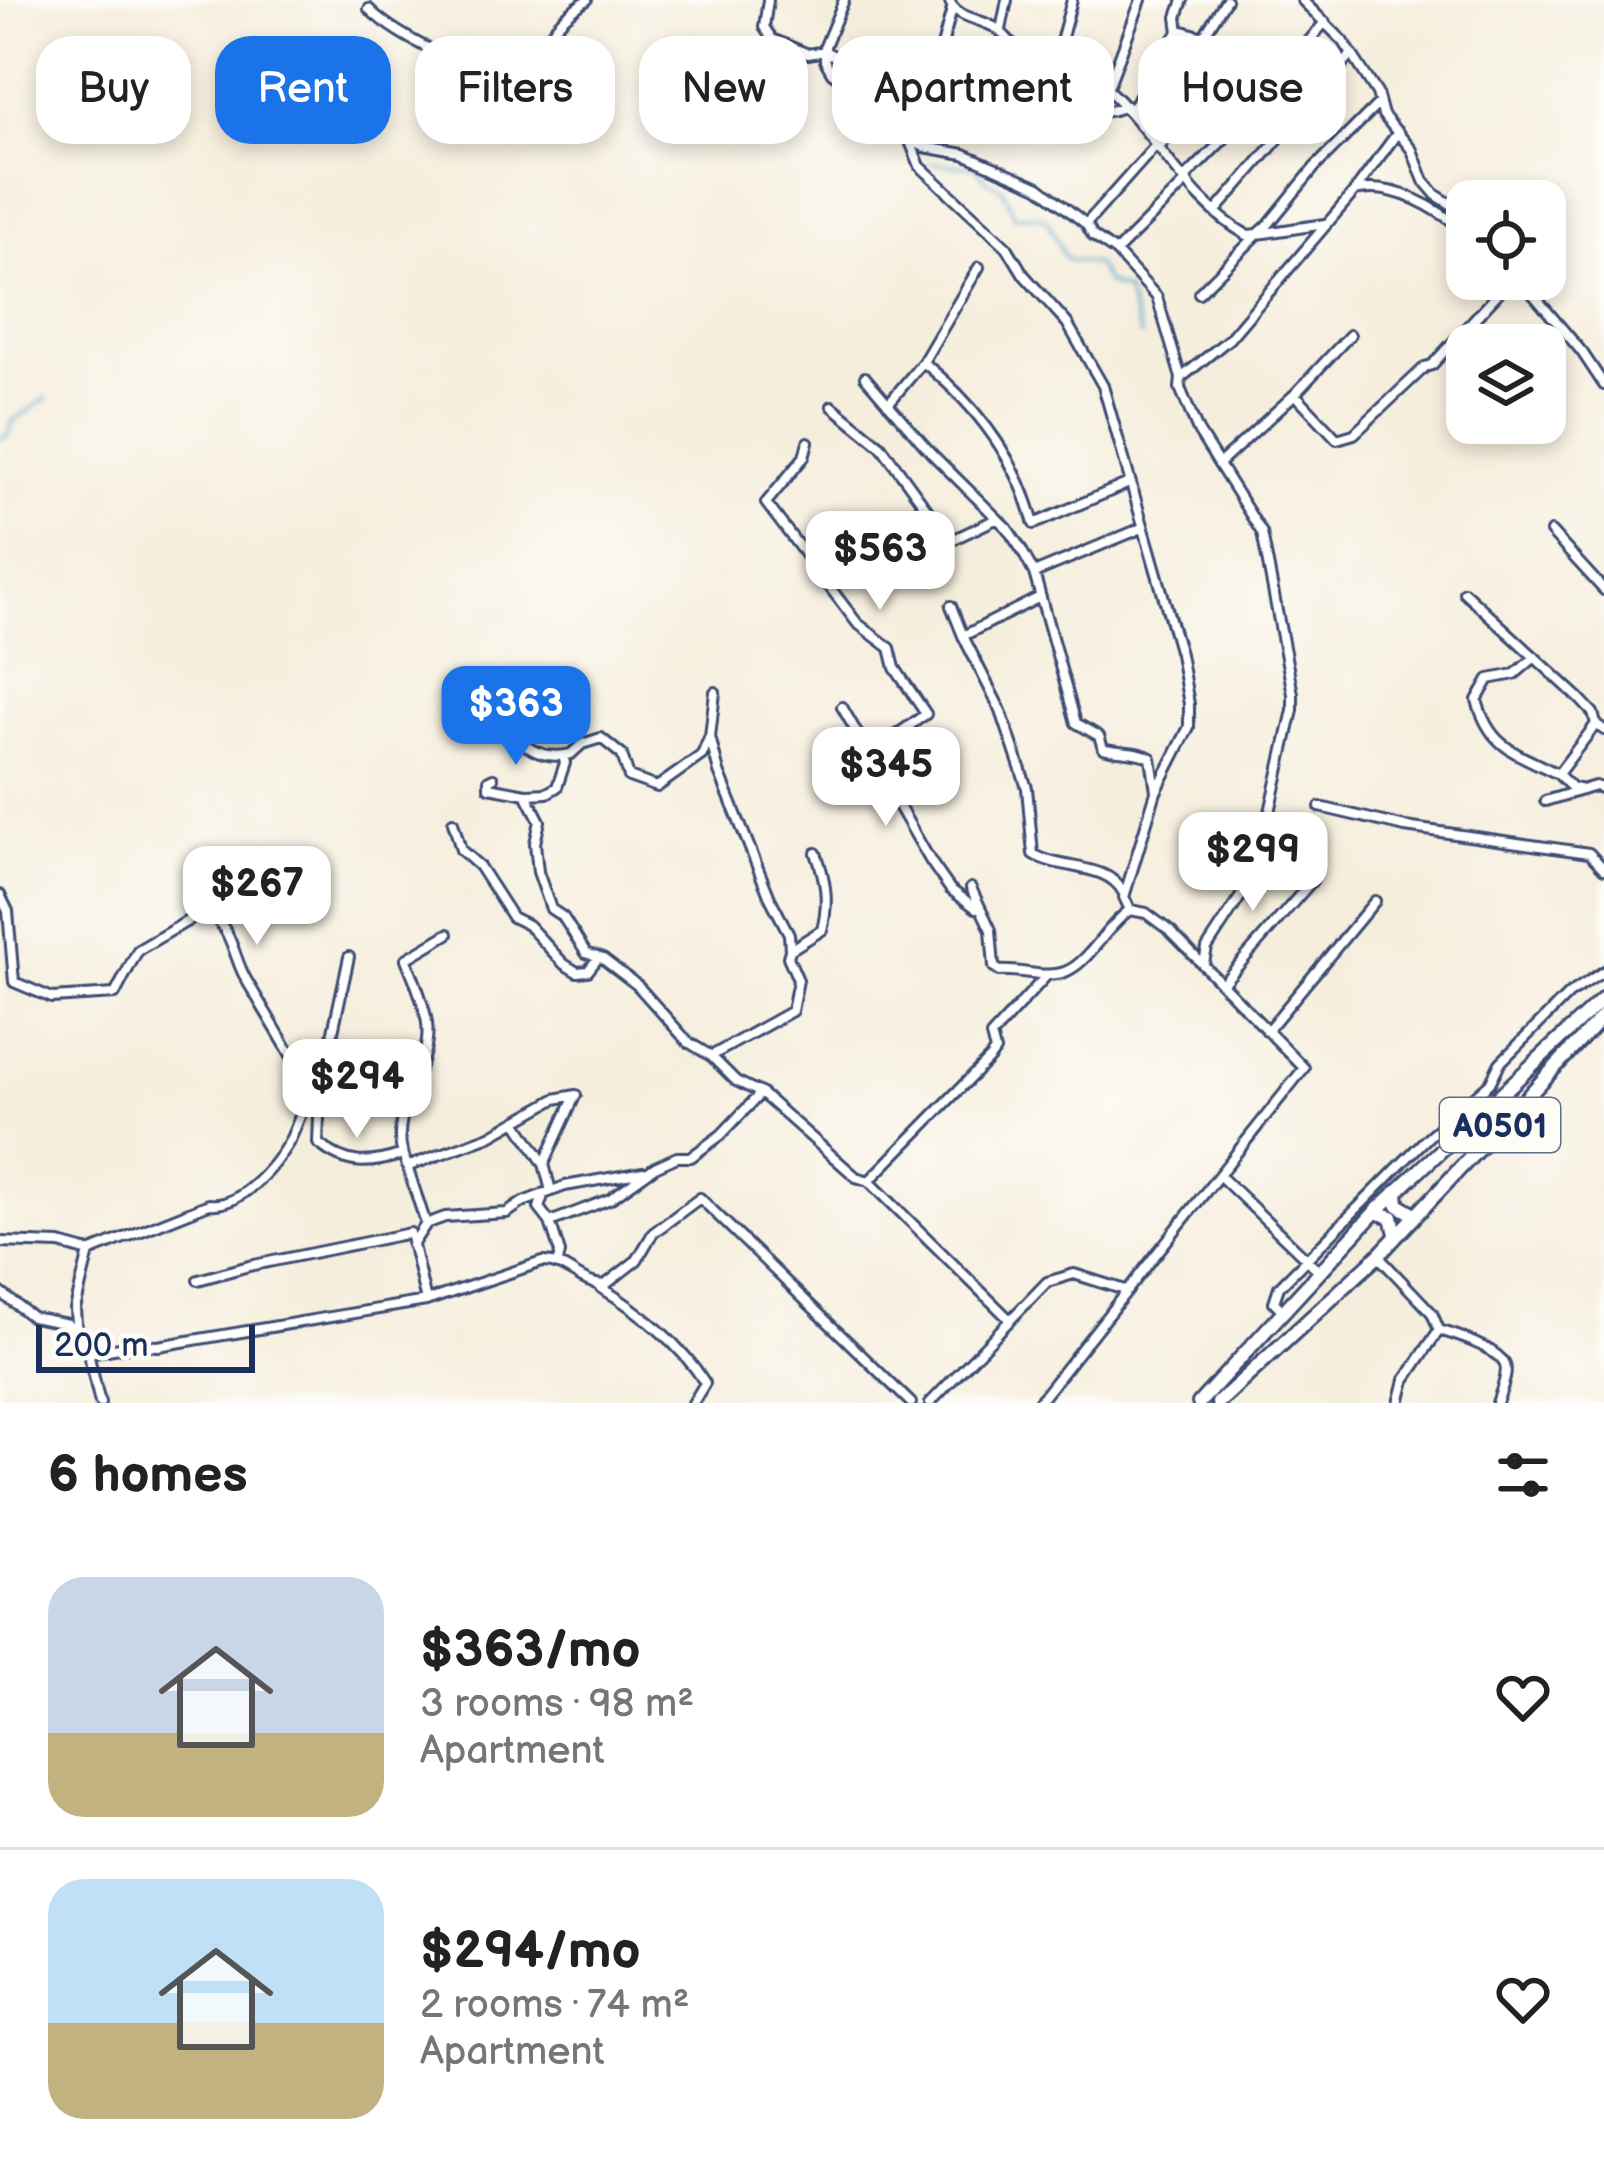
<!DOCTYPE html>
<html lang="en">
<head>
<meta charset="utf-8">
<style>
	:root { --surface:#fff; --page:#f6f6f6; --text:#222; --muted:#767676; --line:#e0e0e0; --accent:#1a73e8 }
	body { margin:0; font-family:"Balsamiq Sans",sans-serif; background:var(--page); color:var(--text); height:100vh; display:flex; flex-direction:column; font-size:45px; white-space:nowrap }
	* { box-sizing:border-box; margin:0 }
	p { font-size:39px; color:var(--muted) }
	.icon { flex:none; width:66px; height:66px; fill:none; stroke:currentColor; stroke-width:2; stroke-linecap:round; stroke-linejoin:round }
	.map { position:relative; height:1403px; overflow:hidden }
	.panel { display:flex; flex-direction:column; background:var(--surface); flex:1 }
	.panel>* { flex:none }
	.guide { position:absolute; left:36px; top:36px; width:1533px; height:108px; display:flex; gap:24px }
	.fabs { position:absolute; left:1446px; top:180px; display:grid; gap:24px }
	.fabs a { display:grid; place-items:center; width:120px; height:120px; border-radius:24px; background:var(--surface); box-shadow:0 6px 18px #0003; font-size:60px }
	.scale { position:absolute; left:36px; bottom:30px; width:219px; box-sizing:border-box; padding-left:12px; border:6px solid #1b2f5e; border-top:0; font-size:33px; line-height:42px; white-space:nowrap; color:#1b2f5e; -webkit-text-stroke:9px #fdfcf7; paint-order:stroke }
	.price { position:absolute; translate:-50% -102px; padding:0 27px; border-radius:24px; background:#fff; color:#222; font-size:39px; line-height:78px; filter:drop-shadow(0 3px 6px #0008) }
	.price::after { content:''; position:absolute; left:50%; top:72px; width:36px; height:27px; margin-left:-18px; background:inherit; clip-path:polygon(0 0,100% 0,50% 100%) }
	.price.selected { background:var(--accent); color:#fff }
	ul { padding:0; list-style:none }
	li { display:flex; align-items:center; gap:36px; height:300px; padding:0 48px }
	li+li { border-top:3px solid var(--line) }
	li span { display:grid; place-items:center; flex:none; width:336px; height:240px; border-radius:36px; color:#555 }
	li>.icon { margin-inline-start:auto }
	span .icon { width:144px; height:144px; fill:#fffc; stroke-width:1 }
	li b { font-size:51px }
	h2 { display:flex; justify-content:space-between; align-items:center; height:144px; padding:0 48px; font-size:51px }
	.chip { padding:0 42px; border-radius:36px; background:var(--surface); box-shadow:0 6px 18px #0003; font-size:42px; line-height:108px }
	.chip.selected { background:var(--accent); color:#fff }
	.map>svg:first-child { display:block }
	.lines { fill:none; stroke-linecap:round; stroke-linejoin:round }
	.stream { stroke:#4da9cb; stroke-width:3 }
	.minor-casing { stroke:#3c4c71; stroke-width:14 }
	.trunk-casing { stroke:#3c4c71; stroke-width:18 }
	.minor { stroke:#fff; stroke-width:8 }
	.trunk { stroke:#fff; stroke-width:12 }
	.labels { text-anchor:middle; stroke-width:12; stroke-linejoin:round; paint-order:stroke }
	.shield { fill:#fdfcf7; stroke:#5f6c8c; stroke-width:3 }
	.shield-label { font-size:33px; font-weight:bold; fill:#1b2f5e }
</style>
</head>
<body>
<div class="map">
<svg width="1604" height="1403" viewBox="0 0 1604 1403">
	<rect width="100%" height="100%" fill="#fdfcf7"/>
	<filter id="ink" filterUnits="userSpaceOnUse"><feTurbulence type="fractalNoise" baseFrequency=".00833" numOctaves="2"/><feDisplacementMap in="SourceGraphic" scale="24" xChannelSelector="R" yChannelSelector="G"/><feConvolveMatrix kernelMatrix="1 2 1 2 8 2 1 2 1" color-interpolation-filters="sRGB"/></filter>
	<filter id="wash" filterUnits="userSpaceOnUse"><feTurbulence type="fractalNoise" baseFrequency=".004" numOctaves="4" result="noise"/><feDisplacementMap in="SourceGraphic" scale="48" xChannelSelector="R" yChannelSelector="G"/><feGaussianBlur stdDeviation="2.7" result="paint"/><feColorMatrix in="noise" values="0 0 0 0 0 0 0 0 0 0 0 0 0 0 0 0 0 1.4 0 .05"/><feComposite in="paint" operator="in"/></filter>
	<g filter="url(#wash)">
		<rect width="100%" height="100%" fill="#f6eedd"/>
		<g class="lines">
			<path class="stream" d="M931,163L976,167L986,180L1002,188L1015,216H1038L1047,220L1064,256L1069,260L1095,264L1107,283L1126,291L1141,336
				M0,439L10,433L13,421L47,398"/>
		</g>
	</g>
	<g filter="url(#ink)">
		<g class="lines">
			<defs>
				<path id="minor" d="M768,0L764,27L772,39L808,54L825,51L850,65L922,86L933,79L952,9
					M844,0L825,46V61L832,73L881,107L909,139L920,166L1007,247L1024,275L1067,323L1103,386L1180,654L1189,704V727L1156,792L1124,897L1130,910
					M949,0C956,18 978,18 994,27C1005,33 1011,46 1022,51C1034,55 1048,52 1059,57C1142,93 1171,193 1247,235L1258,234L1267,226L1315,167L1379,103
					M1302,0L1344,42L1377,93L1383,115L1412,150L1424,181L1436,195L1467,214
					M369,9C396,37 493,89 530,62C541,53 545,44 552,32C560,20 575,8 587,0
					M1001,30L1007,0
					M1179,32L1177,17L1183,0
					M1057,56L1072,0
					M1040,82C1073,103 1087,122 1126,106
					M1107,90L1141,0
					M1131,110L1176,35L1183,31L1203,37L1226,0
					M910,138L929,85
					M911,140L924,147L964,154L1039,187L1086,224L1093,236L1116,252L1157,297L1181,378L1180,388L1198,431L1262,533L1293,694V710L1261,852L1248,885L1207,948L1204,963
					M1160,146L1248,55L1286,69
					M1185,178L1233,130L1325,22
					M1356,189L1398,132
					M1216,211L1350,56
					M1086,224L1158,143
					M1116,252L1187,181
					M1520,279L1582,352L1604,385
					M1199,293L1258,234L1325,224
					M923,362C976,405 1017,458 1034,524L1129,483
					M865,377L931,453L1007,528L1021,549L1034,573L1076,723L1099,736L1103,748C1118,753 1137,750 1151,758L1156,791
					M1181,378L1229,339L1355,191C1394,181 1437,209 1467,232
					M1295,394L1337,439L1354,434L1425,367L1432,365L1511,279
					M888,404L923,362L979,267
					M832,406L881,446L950,541L996,519
					M808,442L804,457L766,503L857,623L890,648L895,668L926,714L869,754
					M1219,464L1295,394L1350,335
					M1551,532L1604,590
					M1034,573L1142,528
					M1464,592L1579,698L1593,713L1596,724L1604,730
					M951,606L963,636L1040,597
					M963,636L1001,711L1027,788L1033,854C1061,871 1107,862 1123,892
					M1535,657L1515,674L1489,679L1477,700C1490,749 1517,753 1558,774
					M715,692L710,737L719,772L770,898L789,934L790,950
					M842,707L931,862L950,889L976,908
					M505,721C521,746 539,761 571,754L582,744L601,738L622,755L629,777L657,787L702,755L709,738
					M493,778L489,780V787L526,794L540,821L535,843L538,872L551,909L563,917L586,953L603,959L637,985L688,1042L711,1056L736,1081L761,1093L856,1177L869,1181L1008,1318
					M1582,790L1571,787L1558,774L1596,724
					M527,794L547,793L557,787L565,763L563,756
					M1545,801L1595,786L1604,789
					M1320,807L1405,827L1589,853L1604,869
					M453,822L461,850L479,866L512,917L528,925L564,964L577,972L588,971L598,958
					M971,888L991,930L994,967L1000,971C1021,969 1047,980 1067,971C1090,961 1107,925 1130,910L1146,913L1170,931L1304,1068L1038,1403
					M0,895L8,911L14,982L52,998L115,994L138,950L203,912C233,922 232,957 247,981C263,1008 279,1034 295,1062C304,1078 308,1096 320,1112
					M349,957L320,1092L318,1143C347,1167 370,1165 403,1154L426,1224L412,1245
					M1224,982L1312,881L1317,868
					M1267,1031L1375,901
					M711,1056L792,1011L798,980L788,957L790,950L822,930C829,902 826,880 816,853
					M516,1121L544,1164L551,1191
					M403,1154C388,1111 433,1067 427,1023C424,1002 414,978 406,959L448,934
					M544,1164L575,1096
					M409,1166L490,1136L555,1099L576,1095
					M1219,1175L1319,1271
					M869,1181L990,1058L995,1051L991,1036L1047,975
					M544,1193L539,1208L550,1222
					M426,1224L445,1217L507,1213L523,1202L565,1186L643,1172
					M0,1242L60,1244L89,1252
					M1378,1256L1432,1313L1439,1330C1456,1335 1495,1347 1504,1363C1510,1372 1500,1393 1497,1403
					M558,1262L560,1253L550,1222L610,1199L655,1167L677,1157H691L721,1135L761,1093
					M198,1280L249,1266L410,1233L426,1301
					M600,1287C638,1310 682,1345 705,1383L693,1403
					M0,1292L32,1317L68,1324L88,1353L139,1345L158,1346L426,1301L542,1262C567,1261 580,1285 605,1285L637,1260L653,1233L700,1198L911,1403
					M1283,1311L1274,1302L1279,1287L1428,1137L1490,1083L1500,1063L1569,994L1604,971
					M77,1337L75,1309L89,1252L209,1204C240,1208 274,1167 289,1142C297,1127 300,1112 309,1098
					M88,1353L100,1403
					M930,1403L1047,1282L1074,1274L1128,1291
					M1399,1403L1405,1380L1439,1330"/>
				<path id="trunk" d="M1397,1191L1398,1205L1415,1215
					M1375,1212L1392,1217L1396,1234
					M1199,1403L1375,1212L1604,998
					M1218,1403L1378,1256L1604,1015"/>
			</defs>
			<use href="#minor" class="minor-casing"/>
			<use href="#trunk" class="trunk-casing"/>
			<use href="#minor" class="minor"/>
			<use href="#trunk" class="trunk"/>
		</g>
	</g>
	<g class="labels">
		<rect class="shield" x="1440" y="1098" width="120" height="54" rx="9"/>
		<g class="shield-label">
			<text x="1500" y="1137">A0501</text>
		</g>
	</g>
</svg>
<div class="fabs">
<a><svg class="icon" aria-label="locate" viewBox="0 0 24 24"><circle cx="12" cy="12" r="6"/><path d="M12 2v4M12 18v4M2 12h4M18 12h4"/></svg></a>
<a><svg class="icon" aria-label="layers" viewBox="0 0 24 24"><path d="M12 4l9 5-9 5-9-5zM3 14l9 5 9-5"/></svg></a>
</div>
<div class="scale">200 m</div>
<b class="price" style="left:880px;top:613px">$563</b>
<b class="price selected" style="left:516px;top:768px">$363</b>
<b class="price" style="left:886px;top:829px">$345</b>
<b class="price" style="left:1253px;top:914px">$299</b>
<b class="price" style="left:257px;top:948px">$267</b>
<b class="price" style="left:357px;top:1141px">$294</b>
<div class="guide">
<a class="chip">Buy</a>
<a class="chip selected">Rent</a>
<a class="chip">Filters</a>
<a class="chip">New</a>
<a class="chip">Apartment</a>
<a class="chip">House</a>
</div>
</div>
<section class="panel">
<h2>6 homes<svg class="icon" aria-label="filters" viewBox="0 0 24 24"><path d="M4 7h16M4 17h16"/><circle cx="9" cy="7" r="2"/><circle cx="15" cy="17" r="2"/></svg></h2>
<ul>
<li><span style="background:linear-gradient(#c9d6e8 65%,#c2b280 0)"><svg class="icon" aria-label="home" viewBox="0 0 24 24"><path d="M3 11l9-7 9 7M6 9v11h12V9"/></svg></span><div><b>$363/mo</b><p>3 rooms · 98 m²</p><p>Apartment</p></div><svg class="icon" aria-label="heart" viewBox="0 0 24 24"><path d="M12 20l-8-8c-3-5 5-10 8-4 3-6 11-1 8 4z"/></svg></li>
<li><span style="background:linear-gradient(#bfe0f5 60%,#c2b280 0)"><svg class="icon" aria-label="home" viewBox="0 0 24 24"><path d="M3 11l9-7 9 7M6 9v11h12V9"/></svg></span><div><b>$294/mo</b><p>2 rooms · 74 m²</p><p>Apartment</p></div><svg class="icon" aria-label="heart" viewBox="0 0 24 24"><path d="M12 20l-8-8c-3-5 5-10 8-4 3-6 11-1 8 4z"/></svg></li>
</ul>
</section>
</body>
</html>
